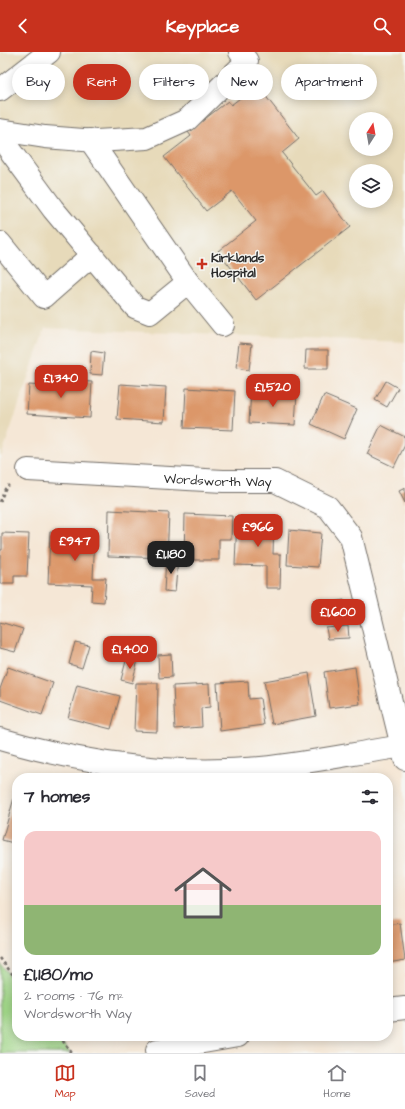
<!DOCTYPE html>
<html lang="en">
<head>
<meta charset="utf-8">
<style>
	:root { --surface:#fff; --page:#f2f2f3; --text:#2b2b33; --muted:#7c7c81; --line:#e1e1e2; --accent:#c8321e }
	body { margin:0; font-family:"Architects Daughter",sans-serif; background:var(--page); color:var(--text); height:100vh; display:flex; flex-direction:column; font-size:15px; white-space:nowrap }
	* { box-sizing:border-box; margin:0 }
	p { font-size:13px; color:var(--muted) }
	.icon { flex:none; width:22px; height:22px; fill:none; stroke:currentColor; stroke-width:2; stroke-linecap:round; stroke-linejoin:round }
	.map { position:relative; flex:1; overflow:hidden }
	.sheet { position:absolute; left:12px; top:721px; width:381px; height:268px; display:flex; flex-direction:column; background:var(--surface); border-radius:16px; box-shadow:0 2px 10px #0003 }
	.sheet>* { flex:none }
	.top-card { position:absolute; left:12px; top:12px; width:381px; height:36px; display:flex; gap:8px }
	.needle { width:26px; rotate:11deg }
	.buttons { position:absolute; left:349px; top:60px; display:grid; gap:8px }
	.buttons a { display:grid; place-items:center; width:44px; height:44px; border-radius:50%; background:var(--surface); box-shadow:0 2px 10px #0003; font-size:20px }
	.price { position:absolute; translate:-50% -34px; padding:0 9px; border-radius:8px; background:var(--accent); color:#fff; font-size:13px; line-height:26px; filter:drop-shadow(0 1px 2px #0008) }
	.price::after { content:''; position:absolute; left:50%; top:24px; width:12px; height:9px; margin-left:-6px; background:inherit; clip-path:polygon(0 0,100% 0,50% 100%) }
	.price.active { background:#222; color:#fff }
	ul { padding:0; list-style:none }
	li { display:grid; align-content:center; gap:8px; height:212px; padding:0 12px }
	li span { display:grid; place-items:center; height:124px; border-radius:12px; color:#555 }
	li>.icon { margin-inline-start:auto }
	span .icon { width:72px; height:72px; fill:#fffc; stroke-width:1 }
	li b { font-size:17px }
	h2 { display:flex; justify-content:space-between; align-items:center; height:48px; padding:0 12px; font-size:17px }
	.tag { padding:0 14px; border-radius:18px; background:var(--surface); box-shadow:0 2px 10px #0003; font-size:14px; line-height:36px }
	.tag.active { background:var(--accent); color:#fff }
	header { display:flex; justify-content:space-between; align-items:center; height:52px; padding:0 12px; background:var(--accent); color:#fff; font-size:18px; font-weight:700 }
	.tab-bar { display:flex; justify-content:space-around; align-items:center; height:56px; border-top:1px solid var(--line); background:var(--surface); font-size:11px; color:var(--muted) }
	.tab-bar a { display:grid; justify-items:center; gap:2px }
	.tab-bar .active { color:var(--accent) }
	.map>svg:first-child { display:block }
	.built { fill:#e7daba; fill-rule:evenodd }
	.green { fill:#a0d688; stroke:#66805a }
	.building { fill:#dc9769 }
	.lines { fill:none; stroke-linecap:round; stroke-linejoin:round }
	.minor-casing { stroke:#726d67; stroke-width:24 }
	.path { stroke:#726d67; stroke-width:2.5; stroke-dasharray:3 3; stroke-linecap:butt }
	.minor { stroke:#fff; stroke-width:22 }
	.poi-dot { fill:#c8321e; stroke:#f6f6f2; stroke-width:1.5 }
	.labels { text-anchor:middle; stroke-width:3; stroke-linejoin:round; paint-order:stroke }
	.poi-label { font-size:13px; font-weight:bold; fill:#2b2b2b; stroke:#f6f6f2; text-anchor:start }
	.street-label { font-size:13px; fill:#2b2b2b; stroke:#f6f6f2 }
</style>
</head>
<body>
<header><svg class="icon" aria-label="back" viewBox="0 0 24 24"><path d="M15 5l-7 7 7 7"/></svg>Keyplace<svg class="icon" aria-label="search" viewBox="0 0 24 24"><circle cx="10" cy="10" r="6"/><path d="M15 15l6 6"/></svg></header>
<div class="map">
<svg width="405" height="1001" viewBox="0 0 405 1001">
	<rect width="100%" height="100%" fill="#f6f6f2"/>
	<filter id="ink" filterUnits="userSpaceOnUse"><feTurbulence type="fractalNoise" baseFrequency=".025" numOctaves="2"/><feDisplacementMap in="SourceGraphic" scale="8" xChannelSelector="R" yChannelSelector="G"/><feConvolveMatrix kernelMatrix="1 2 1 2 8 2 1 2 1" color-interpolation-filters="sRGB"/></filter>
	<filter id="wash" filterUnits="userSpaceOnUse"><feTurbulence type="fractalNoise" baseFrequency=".012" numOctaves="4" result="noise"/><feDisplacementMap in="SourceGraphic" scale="16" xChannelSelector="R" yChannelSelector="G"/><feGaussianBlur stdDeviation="0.9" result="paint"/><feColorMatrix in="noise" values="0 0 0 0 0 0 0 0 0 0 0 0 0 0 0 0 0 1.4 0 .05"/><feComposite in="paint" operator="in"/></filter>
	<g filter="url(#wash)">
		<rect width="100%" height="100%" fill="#f5e7d6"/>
		<path class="built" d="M0,0H405V290L45,276L0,408ZM356,67H386V97H356ZM356,119H386V149H356Z"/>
		<path class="green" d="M0,911L17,933V984H57L70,1001H0Z"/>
		<g id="blocks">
			<path class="building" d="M257,33L299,87L282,101L316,144L323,139L350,175L256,248L218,199L256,169L232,139L206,159L164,105L191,84L188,80L228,49L231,53Z
				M239,291L252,292L249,318L236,316Z
				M306,298H328V317H305Z
				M91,299L104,301L102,323L90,322Z
				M44,327L92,330L90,366L27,362L29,333L43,334Z
				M386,329L398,336L387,355L375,348Z
				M120,332L166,335L164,370L117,367Z
				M186,336L235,339L233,378L184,376Z
				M251,338L297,340L295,373L249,371Z
				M324,343L357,357L344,387L311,372Z
				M381,373L405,385V393L394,415L367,402Z
				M405,436V451L399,439Z
				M109,458L169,461L167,506L108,504Z
				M185,462L232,464L231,487H219V508H184Z
				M237,465L274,467L273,502H281L280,536H266V514L235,513Z
				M289,478L321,481L318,515L287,513Z
				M50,480L95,481L93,526H106L104,550L91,549L92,533L48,531Z
				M2,481L29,482L27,524H14V532H0V498H2Z
				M166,506L178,507L175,540L164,539Z
				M344,548L347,566L326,570L322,552Z
				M0,570L23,577L15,600L0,596Z
				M348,574L349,586L328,587L326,576Z
				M75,590L89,593L82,616L69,612Z
				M171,602L172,625L159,626L158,603Z
				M127,605L138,608L132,631L121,628Z
				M8,615L53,631L42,663L0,648V637Z
				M355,615L360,652L329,656L324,620Z
				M309,621L316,664L272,672L264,629Z
				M248,629L249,647L260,646L264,673L220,679L217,631Z
				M136,631H158L157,680L134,679Z
				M209,632L210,655L201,656L202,675L175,677L173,634Z
				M77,633L120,644L111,677L68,666Z
				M14,746L17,747V792L2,788Z
				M400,871L405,908L388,911V873Z"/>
		</g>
	</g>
	<g filter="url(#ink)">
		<use href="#blocks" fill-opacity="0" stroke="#726d67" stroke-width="1"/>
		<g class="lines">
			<defs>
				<g id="minor">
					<path d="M0,38L49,0"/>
					<path d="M0,78L45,85L96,89L147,86L187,68L247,9L240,0"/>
					<path d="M0,85L53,157L135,255L150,261L188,230L90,88"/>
					<path d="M0,191L44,245L92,203"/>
					<path d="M188,230L223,273"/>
					<path id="s1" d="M28,418L223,429H275L328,455L351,485L405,707"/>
					<path d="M0,687C85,712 173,724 261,716C309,711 356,701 403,694"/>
					<path d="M388,958L405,956"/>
					<path d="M157,998L238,984"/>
				</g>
			</defs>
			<use href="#minor" class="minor-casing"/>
			<path class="path" d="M0,450L5,437L9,433
				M0,906L17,928
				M59,984L72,1001"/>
			<use href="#minor" class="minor"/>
		</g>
	</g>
	<path class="poi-dot" d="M200 206h4v4h4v4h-4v4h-4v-4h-4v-4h4z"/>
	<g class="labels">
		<g class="poi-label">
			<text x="211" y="210">Kirklands<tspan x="211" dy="15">Hospital</tspan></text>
		</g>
		<g class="street-label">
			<text dy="5" stroke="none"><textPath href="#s1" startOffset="190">Wordsworth Way</textPath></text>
		</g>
	</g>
</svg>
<div class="buttons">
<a><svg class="needle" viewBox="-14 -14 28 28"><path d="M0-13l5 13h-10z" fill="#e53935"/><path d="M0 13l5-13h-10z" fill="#7c7c81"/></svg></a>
<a><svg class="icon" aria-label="layers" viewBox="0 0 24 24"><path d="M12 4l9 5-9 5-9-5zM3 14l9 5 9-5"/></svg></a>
</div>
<b class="price" style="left:61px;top:347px">£1,340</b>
<b class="price" style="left:273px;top:356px">£1,520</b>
<b class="price" style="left:258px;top:496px">£966</b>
<b class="price" style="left:75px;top:510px">£947</b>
<b class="price active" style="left:171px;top:523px">£1,180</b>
<b class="price" style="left:338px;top:581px">£1,600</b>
<b class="price" style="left:130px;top:618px">£1,400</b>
<div class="top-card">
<a class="tag">Buy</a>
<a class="tag active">Rent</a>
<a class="tag">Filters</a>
<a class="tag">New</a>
<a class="tag">Apartment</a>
</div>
<section class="sheet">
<h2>7 homes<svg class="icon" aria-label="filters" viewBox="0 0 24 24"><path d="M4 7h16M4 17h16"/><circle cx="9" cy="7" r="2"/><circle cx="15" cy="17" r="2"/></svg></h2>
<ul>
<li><span style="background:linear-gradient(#f6c9c9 60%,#8fb573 0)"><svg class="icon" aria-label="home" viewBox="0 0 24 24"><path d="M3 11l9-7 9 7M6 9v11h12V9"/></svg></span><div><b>£1,180/mo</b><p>2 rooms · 76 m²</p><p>Wordsworth Way</p></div></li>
</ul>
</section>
</div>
<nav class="tab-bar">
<a class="active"><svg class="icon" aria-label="map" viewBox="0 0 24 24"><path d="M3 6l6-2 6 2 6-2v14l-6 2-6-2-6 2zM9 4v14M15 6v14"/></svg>Map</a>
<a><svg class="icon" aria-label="saved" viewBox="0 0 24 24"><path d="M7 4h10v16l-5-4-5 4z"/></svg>Saved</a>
<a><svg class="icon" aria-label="home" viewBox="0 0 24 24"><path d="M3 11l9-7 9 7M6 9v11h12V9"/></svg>Home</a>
</nav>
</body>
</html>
